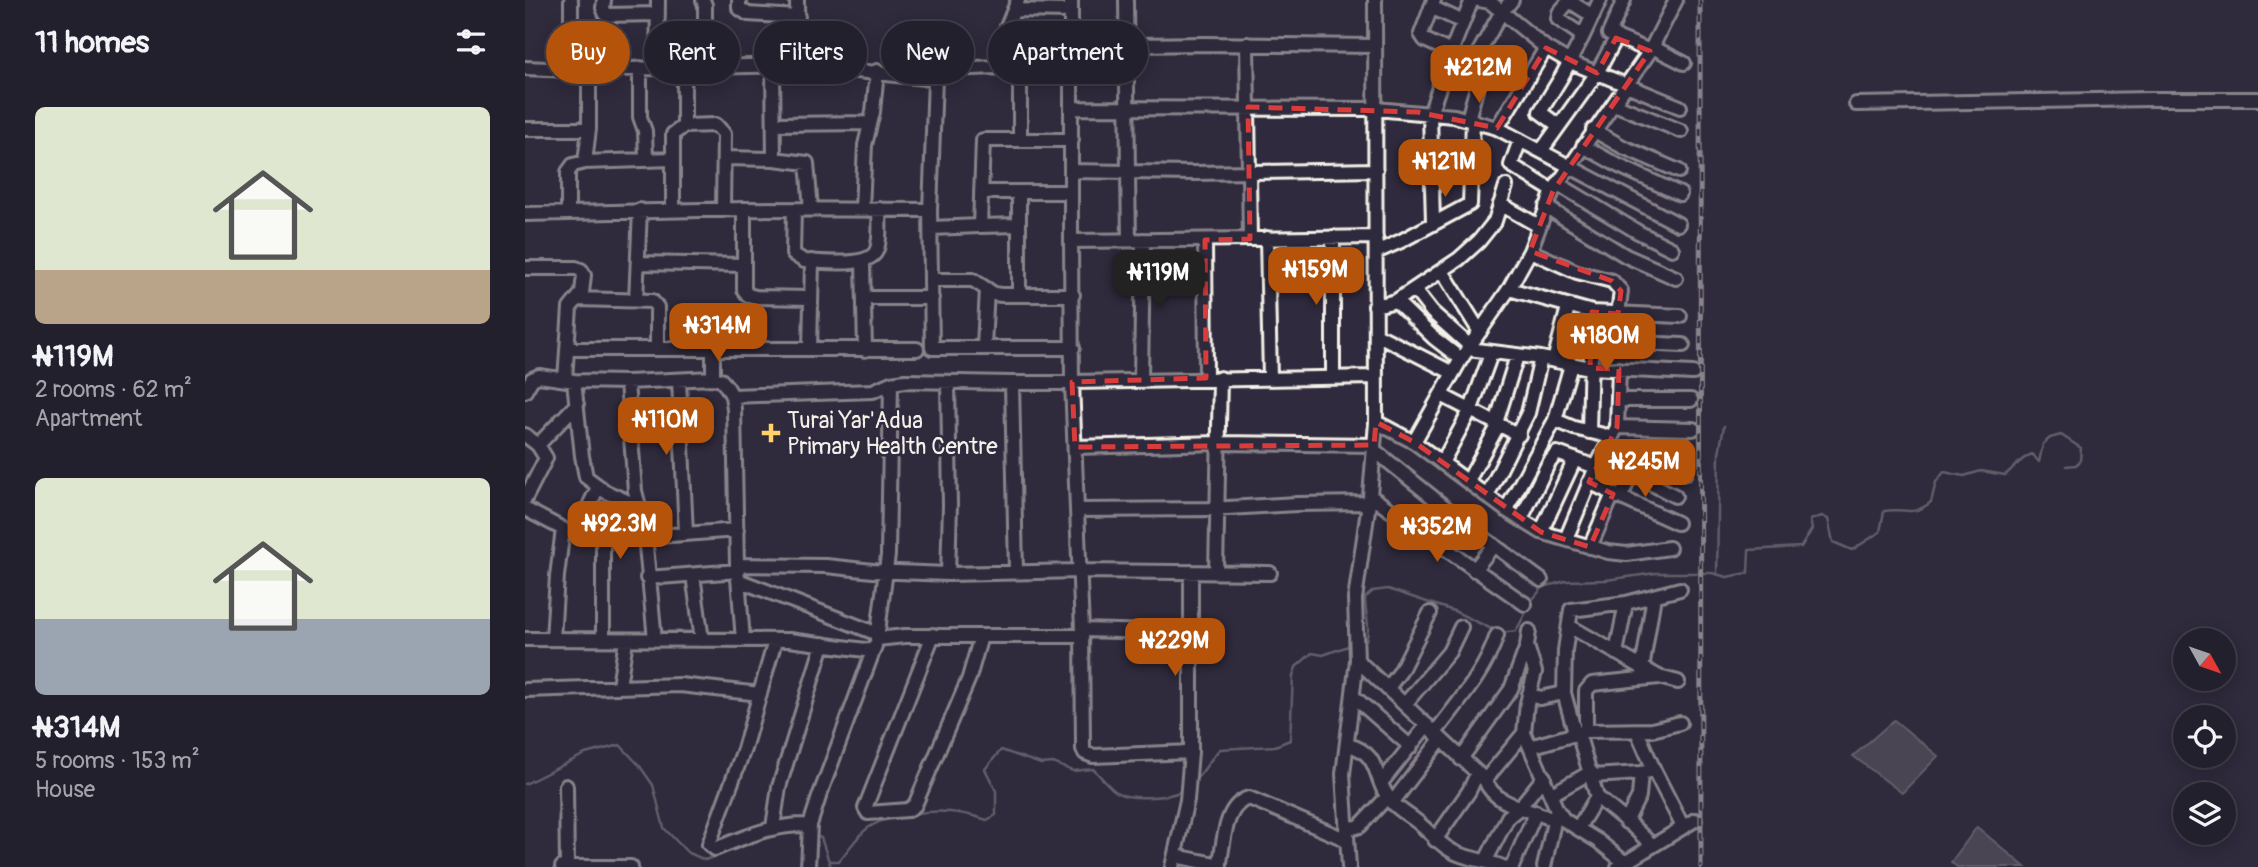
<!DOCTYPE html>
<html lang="en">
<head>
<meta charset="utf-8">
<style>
	:root { --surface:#23202e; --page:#2b2836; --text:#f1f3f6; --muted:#a3a3aa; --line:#403e4a; --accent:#b45309 }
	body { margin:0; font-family:Pangolin,sans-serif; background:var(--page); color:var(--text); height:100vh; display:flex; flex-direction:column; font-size:26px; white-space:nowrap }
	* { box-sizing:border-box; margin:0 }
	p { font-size:23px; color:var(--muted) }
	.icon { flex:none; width:38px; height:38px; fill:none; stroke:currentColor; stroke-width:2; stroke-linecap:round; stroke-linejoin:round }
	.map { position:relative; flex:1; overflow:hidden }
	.drawer { display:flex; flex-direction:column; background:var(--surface); width:525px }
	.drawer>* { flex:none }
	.hud { position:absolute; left:21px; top:21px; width:665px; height:63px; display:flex; gap:14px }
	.needle { width:46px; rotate:130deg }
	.fabs { position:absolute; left:1648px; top:628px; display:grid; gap:14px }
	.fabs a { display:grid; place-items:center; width:63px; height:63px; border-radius:50%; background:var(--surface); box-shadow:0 4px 18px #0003,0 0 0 2px var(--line); font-size:35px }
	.price { position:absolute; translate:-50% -60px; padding:0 16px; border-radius:14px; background:var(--accent); color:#fff; font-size:23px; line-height:46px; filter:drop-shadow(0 2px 4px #0008) }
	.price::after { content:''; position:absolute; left:50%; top:42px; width:21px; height:16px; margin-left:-10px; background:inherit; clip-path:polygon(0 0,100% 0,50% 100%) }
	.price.current { background:#222; color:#fff }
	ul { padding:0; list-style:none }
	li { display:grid; align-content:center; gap:14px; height:371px; padding:0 35px }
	li span { display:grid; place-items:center; height:217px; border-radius:10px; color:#555 }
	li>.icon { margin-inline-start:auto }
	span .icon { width:126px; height:126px; fill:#fffc; stroke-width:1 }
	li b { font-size:30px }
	h2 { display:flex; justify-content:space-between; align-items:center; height:84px; padding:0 35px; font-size:30px }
	.chip { padding:0 24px; border-radius:32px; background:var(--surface); box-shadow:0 4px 18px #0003,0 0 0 2px var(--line); font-size:24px; line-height:63px }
	.chip.current { background:var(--accent); color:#fff }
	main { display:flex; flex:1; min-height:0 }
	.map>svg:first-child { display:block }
	.water { fill:#6a6670; stroke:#a19ea0; stroke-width:2 }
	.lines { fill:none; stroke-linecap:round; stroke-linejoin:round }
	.stream { stroke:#a19ea0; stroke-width:2.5 }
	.minor-casing { stroke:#f4f1e8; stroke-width:18 }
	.minor { stroke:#2f2a3d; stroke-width:12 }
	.rail-casing { stroke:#f4f1e8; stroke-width:5 }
	.rail { stroke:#2f2a3d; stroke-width:2.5; stroke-dasharray:8; stroke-linecap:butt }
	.marked { fill:none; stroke:#d93c3b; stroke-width:5; stroke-dasharray:14 9; stroke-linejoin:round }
	.poi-dot { fill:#ffd166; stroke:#2f2a3d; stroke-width:2.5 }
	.labels { text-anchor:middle; stroke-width:5; stroke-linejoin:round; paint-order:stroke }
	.poi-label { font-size:23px; fill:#f4f1e8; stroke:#2f2a3d; text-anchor:start }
</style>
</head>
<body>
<main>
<section class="drawer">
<h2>11 homes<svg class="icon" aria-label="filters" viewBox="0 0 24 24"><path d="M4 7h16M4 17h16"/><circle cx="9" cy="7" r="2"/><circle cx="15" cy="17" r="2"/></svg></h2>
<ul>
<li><span style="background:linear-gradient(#dfe7d0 75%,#b9a48a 0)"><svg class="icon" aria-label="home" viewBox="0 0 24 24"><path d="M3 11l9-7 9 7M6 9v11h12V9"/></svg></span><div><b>₦119M</b><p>2 rooms · 62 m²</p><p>Apartment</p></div></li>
<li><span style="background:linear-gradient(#dfe7d0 65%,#9aa5b1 0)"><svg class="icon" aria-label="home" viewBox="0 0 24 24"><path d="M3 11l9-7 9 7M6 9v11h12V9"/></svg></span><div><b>₦314M</b><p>5 rooms · 153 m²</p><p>House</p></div></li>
</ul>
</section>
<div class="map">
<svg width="1733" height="867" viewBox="0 0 1733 867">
	<rect width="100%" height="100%" fill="#2f2a3d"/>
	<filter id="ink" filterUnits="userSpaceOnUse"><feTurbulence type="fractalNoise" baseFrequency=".0143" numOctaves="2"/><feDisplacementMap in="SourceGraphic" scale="14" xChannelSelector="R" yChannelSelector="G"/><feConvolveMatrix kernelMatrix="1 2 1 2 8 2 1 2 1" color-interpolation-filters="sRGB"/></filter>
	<g filter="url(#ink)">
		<path class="water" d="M1369,720L1413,756L1377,793L1328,756Z
			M1452,827L1500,867H1432L1426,862Z"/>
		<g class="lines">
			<path class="stream" d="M1192,574L1194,453L1199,426
				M839,641H841C846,625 840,615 840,598L848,591L863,589L929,611L975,633L991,631L1008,599L1018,587L1041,581L1081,580L1131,573H1187L1202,577L1223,573L1224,550L1276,547L1287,529L1285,520L1297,516L1303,519L1308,542L1327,550L1355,532L1359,511C1381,507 1386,518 1406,502L1411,482L1419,472L1439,476L1456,471L1480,475C1489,468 1496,458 1507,454L1514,462L1518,444L1525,438L1536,435L1556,448L1555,461L1551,465L1541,466
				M667,783C679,773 684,760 695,749L750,746L765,740L768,676L771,667L787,653L798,655L826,645
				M0,784L60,754L95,745L114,765L128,785L139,828L162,852L180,860L251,834
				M387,814C413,809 436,811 462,820L471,815V791L460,769L476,750L516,764L528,763L548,771L568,769C576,776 584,788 593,793C605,800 649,798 659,789
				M290,836L296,838L306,867
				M304,861H314C335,836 338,823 373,817"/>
			<defs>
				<path id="minor" d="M46,0V70
					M79,0L78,8L81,15L133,14
					M178,0L180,5V67
					M214,0V8L223,14L273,17
					M272,0L273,65L410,79L417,72L425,69L546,64
					M546,0V241L725,239
					M601,0L603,172L670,173L851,170
					M909,0L896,34L900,40L926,52
					M954,0L965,2L1021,48L972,128
					M1099,0L1084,34L1125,51
					M1044,1L1068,16
					M906,7L938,22
					M490,10L545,11
					M1058,36L1075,0
					M1091,38L1072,73L1155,107
					M722,44L725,239L851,237
					M546,46L679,44L850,46
					M1127,47L1159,63
					M248,66L249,159L282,163L286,209
					M132,67L133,0
					M495,67V140
					M0,68L46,70L273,65
					M115,68V117L120,131L121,159
					M476,68L479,34L493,0
					M410,79L405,210L407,348H548
					M1089,104L1156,131
					M1331,104L1626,99H1733
					M547,108L851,109L929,116L972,128L1153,224
					M943,119L955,76L950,59L976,13L987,0
					M249,124L345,123
					M159,126V66
					M1034,126L1015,112L1037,76L1058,36L1033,19L1034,13L1045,0
					M0,129H64
					M1068,130L1098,147L1154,171
					M995,140L986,165L1028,191
					M1058,146L1094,166L1155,194
					M1016,151L1072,73L1045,62L1021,48
					M199,158L249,159
					M60,162L64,129V69
					M547,171L603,172L604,240
					M1033,184L1113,232L1147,249
					M456,192H546
					M975,204L1014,226
					M1021,207L1101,256L1151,278
					M148,209V134L159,126L191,125L199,134L198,210
					M219,209V290L223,295L231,297L286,298
					M269,209L268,254L279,261C296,261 346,269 352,249C356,237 354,221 354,209
					M337,209L340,145L348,112L352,71
					M43,212V172L48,165L60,162L147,159
					M0,214L219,209L405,210
					M908,222L905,114L926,52L947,0
					M455,226L494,225
					M406,228L455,226L458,140H547
					M808,237V378
					M742,238L745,378
					M680,240L681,378
					M546,241L547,382L552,510L685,509L772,504L843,503
					M1005,251L1052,272L1087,281L1096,291L1093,314
					M851,252L876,241L945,204L948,120
					M338,262L340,350
					M113,263L219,265
					M0,268H51L56,270L59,275L57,293L45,308L40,379
					M917,271L955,332
					M406,280H448L469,294L476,295H548
					M889,289L907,312L945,346
					M984,289L1067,312L1155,316
					M494,295V192
					M339,298H407
					M52,299L127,301L132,307V348
					M111,300L115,210
					M871,301L909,338L936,359
					M850,306L871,301L934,259L954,241L970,221L981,186
					M851,334L928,373
					M1066,341L1158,345
					M459,346L462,289
					M188,348V378
					M285,348L287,261
					M43,349H392
					M943,349L1016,358L1065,368L1168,373
					M1029,361L1043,307
					M1094,369L1092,427L1168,429
					M154,380L161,534
					M616,380L618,240
					M49,381L57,456L61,477L81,492L113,506
					M102,382L110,491L119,525L130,640
					M366,383L363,555L352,639L380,636H557
					M487,383L491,572
					M0,391L7,379L14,376L49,381L102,382L188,378L196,380L202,387L207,396L209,409L212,565L218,640
					M916,395L994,435
					M207,396L348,391L366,383L380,381L487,383L851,377
					M1094,400H1166
					M1030,420L1049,428L1087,437
					M851,422L889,442L981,510L1016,532L1083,552L1102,554L1144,548
					M971,423L992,356
					M1064,432L1067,312
					M0,435L13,445L21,458L0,499
					M889,442L936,359L984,289L1005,251L1028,191L1125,51L1151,0
					M13,445L52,404
					M550,447L693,443L849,445
					M1081,449L1110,464
					M849,450L952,533L1016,580
					M917,463L946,409L966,354
					M1106,473L1150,496
					M943,481L974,424
					M1064,482L1088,494
					M73,487L56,523L74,532L78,541V639
					M1099,490L1114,455L1117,452L1160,473
					M845,496L1000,604
					M962,496L1003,413L1016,358
					M0,509L38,529L32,576L28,639
					M552,510L557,630L558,749L560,753L568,756L666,752
					M981,510L1030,420L1046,365
					M996,519L1023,464L1032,453L1071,467L1102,482
					M1016,532L1050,459
					M120,537L212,530
					M1041,539L1071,467L1092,427
					M909,541L932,517
					M1065,547L1088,494L1152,523
					M212,565L301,566L348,571L423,574L554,571L745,573
					M949,570L969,545
					M691,572L695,378
					M423,574L425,505L423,383
					M168,575L177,640
					M122,578L213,571
					M213,580L353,634
					M1044,626L1134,677
					M557,630L664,633
					M1004,631L1002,646L1010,672L1002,703L999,733L1032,810L1039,820L1073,841L1099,862
					M408,635L340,808L343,813L383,810L390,805L444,678L456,636
					M0,639L264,640L348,651
					M250,641L219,749L184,844L190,849C223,836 248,824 285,825
					M1091,653L1101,603
					M832,660L960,780C970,807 1007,809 1029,820
					M1117,669L1129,596
					M94,686L101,640
					M863,688L875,672L905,613
					M0,690L155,685L235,694
					M1004,694L1015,698L1039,693
					M829,697L886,747
					M880,704L924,652L936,627
					M1061,731V691L1067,684L1134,677L1153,682
					M1112,731L1129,770L1158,827
					M910,733C933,702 960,673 972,635
					M1050,733L1039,693L1040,650L1046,610L1101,603L1155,589
					M1053,733L1072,797L1106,825L1127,845
					M823,745C858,754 847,781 867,802C876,812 888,817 897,826C909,836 920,850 936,855C950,860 963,861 978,867
					M1005,747L1061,731L1127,730L1155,723
					M936,759L986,689L1002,646
					M1067,776L1116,773L1129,770
					M960,780L999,733
					M856,783L902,725
					M41,786L42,867
					M1027,794L1066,772
					M867,803L916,739
					M1101,822L1114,796L1116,773
					M248,827L254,787L298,644
					M1053,828L1072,797
					M821,830L835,826L862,797
					M910,840L944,791L952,774
					M650,856L695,865
					M961,860L983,817L994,808L1019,777
					M37,867H106
					M283,867L285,825L294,797L350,646
					M647,867L662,800L666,752V572
					M694,867C699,846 698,805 724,798L822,840
					M824,867L818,774L832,660L830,599L845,496L851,422L850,0
					M987,867L1011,812
					M1019,867L1031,813
					M1093,867L1170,820"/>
			</defs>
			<use href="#minor" class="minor-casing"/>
			<use href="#minor" class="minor"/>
			<defs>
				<path id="rail" d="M1175,0L1176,867"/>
			</defs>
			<use href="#rail" class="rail-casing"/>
			<use href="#rail" class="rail"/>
		</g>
	</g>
	<path d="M0 0H1733V867H0ZM1091,38L1125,51L1028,191L1005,251L1087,281L1096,291L1093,314L1067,312L1065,368L1094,369L1092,427L1064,482L1088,494L1065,547L1016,532L889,442L851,422L849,445L550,447L547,382L681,378L680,240L725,239L723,107L892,112L972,128L1021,48L1072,73Z" fill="#2f2a3d" fill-opacity=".55" fill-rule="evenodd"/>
	<path class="marked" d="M1091,38L1125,51L1028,191L1005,251L1087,281L1096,291L1093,314L1067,312L1065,368L1094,369L1092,427L1064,482L1088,494L1065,547L1016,532L889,442L851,422L849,445L550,447L547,382L681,378L680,240L725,239L723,107L892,112L972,128L1021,48L1072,73Z"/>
	<path class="poi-dot" d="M242.5 422.5h7v7h7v7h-7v7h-7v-7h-7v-7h7z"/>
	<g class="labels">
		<g class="poi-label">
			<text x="262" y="428">Turai Yar'Adua<tspan x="262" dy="26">Primary Health Centre</tspan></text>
		</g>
	</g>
</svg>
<div class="fabs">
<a><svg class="needle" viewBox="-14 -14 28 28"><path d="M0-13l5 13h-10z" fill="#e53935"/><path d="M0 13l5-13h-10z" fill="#a3a3aa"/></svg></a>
<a><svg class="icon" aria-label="locate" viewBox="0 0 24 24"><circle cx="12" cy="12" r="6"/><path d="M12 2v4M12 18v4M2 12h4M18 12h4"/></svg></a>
<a><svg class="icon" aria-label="layers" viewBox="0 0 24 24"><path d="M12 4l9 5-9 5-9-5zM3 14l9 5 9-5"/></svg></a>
</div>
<b class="price" style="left:954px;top:105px">₦212M</b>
<b class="price" style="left:920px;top:199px">₦121M</b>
<b class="price" style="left:791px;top:307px">₦159M</b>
<b class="price current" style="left:634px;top:310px">₦119M</b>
<b class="price" style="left:193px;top:363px">₦314M</b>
<b class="price" style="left:1081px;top:373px">₦180M</b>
<b class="price" style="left:141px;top:457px">₦110M</b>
<b class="price" style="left:1120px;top:499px">₦245M</b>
<b class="price" style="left:95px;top:561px">₦92.3M</b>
<b class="price" style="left:912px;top:564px">₦352M</b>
<b class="price" style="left:650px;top:678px">₦229M</b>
<div class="hud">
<a class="chip current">Buy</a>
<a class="chip">Rent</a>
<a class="chip">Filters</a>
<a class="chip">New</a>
<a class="chip">Apartment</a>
</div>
</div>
</main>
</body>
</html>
